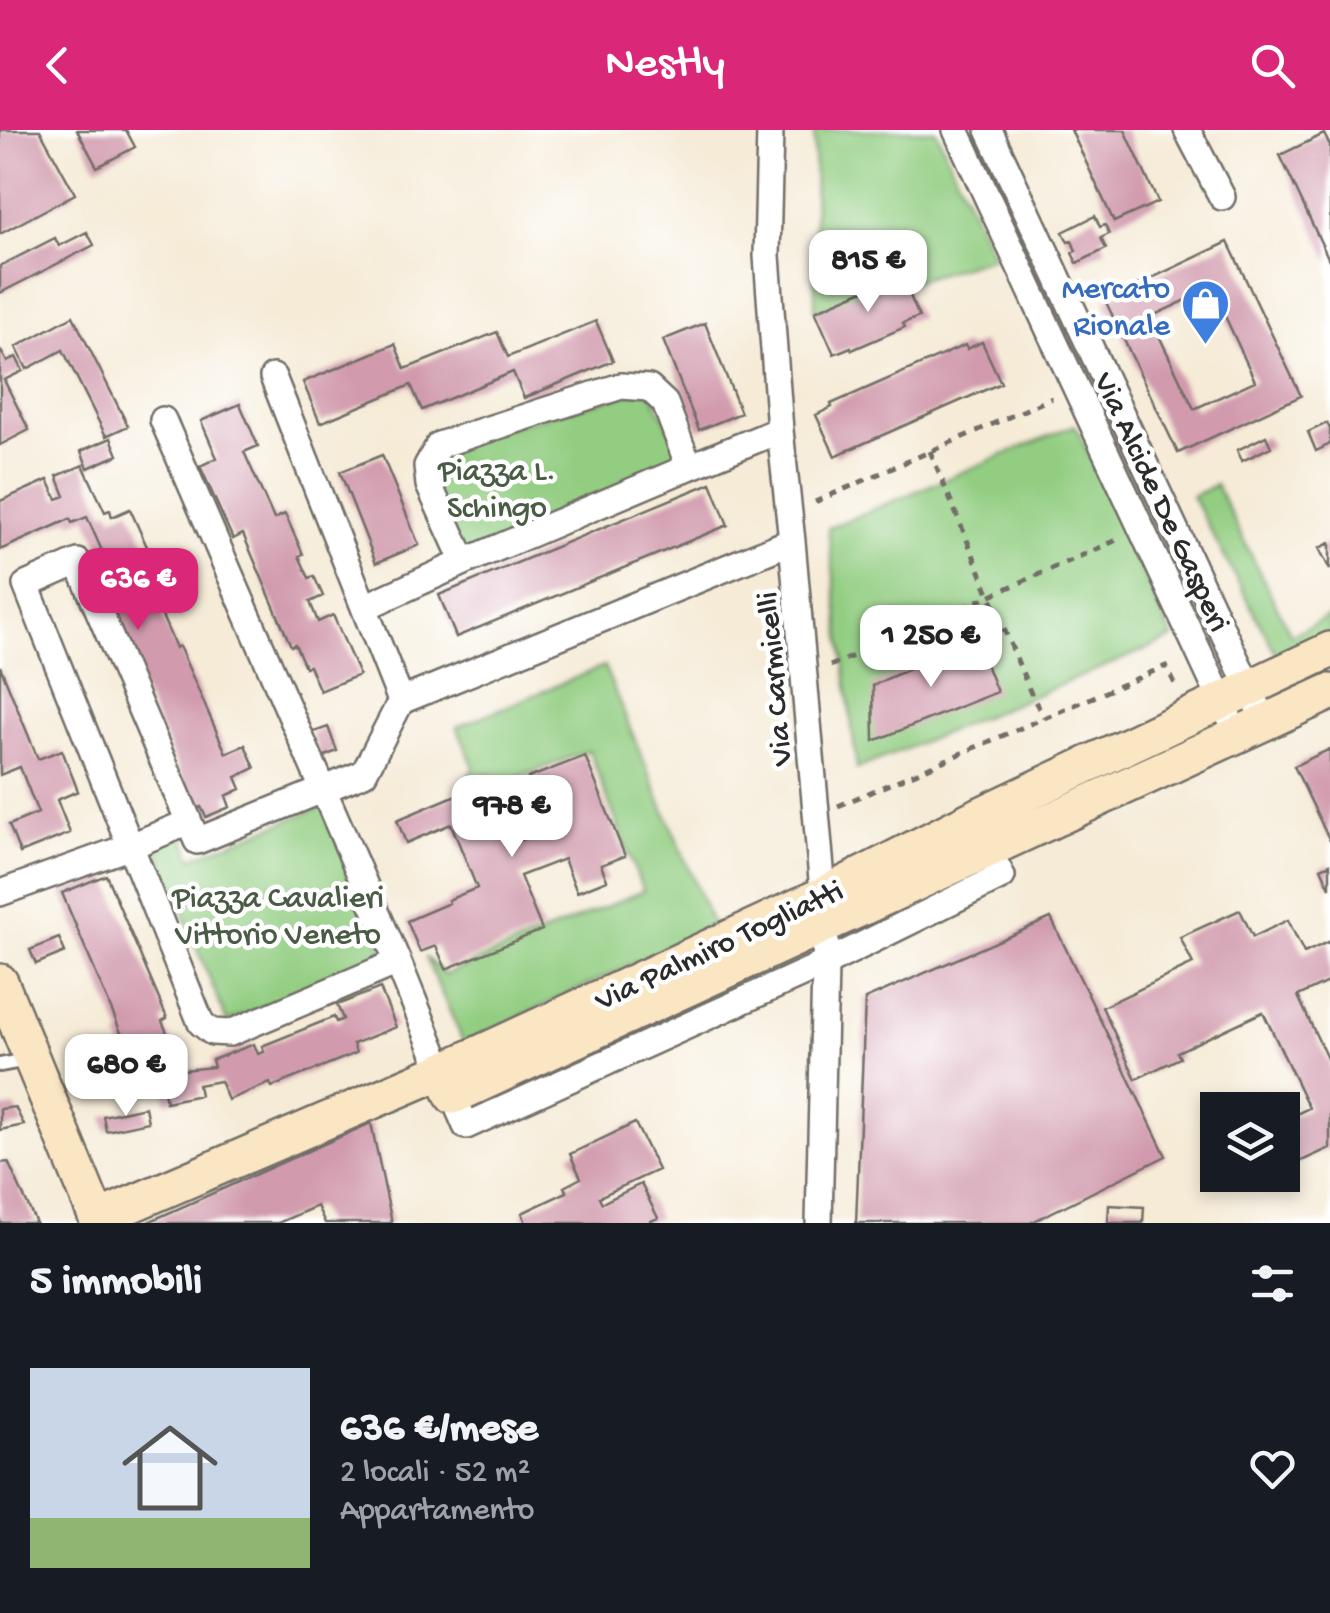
<!DOCTYPE html>
<html lang="it">
<head>
<meta charset="utf-8">
<style>
	:root { --surface:#171b24; --page:#242831; --text:#f1f3f6; --muted:#9ea1a6; --accent:#db2777 }
	body { margin:0; font-family:"Gochi Hand",sans-serif; background:var(--page); color:var(--text); height:100vh; display:flex; flex-direction:column; font-size:38px; white-space:nowrap }
	* { box-sizing:border-box; margin:0 }
	p { font-size:32px; color:var(--muted) }
	.icon { flex:none; width:55px; height:55px; fill:none; stroke:currentColor; stroke-width:2; stroke-linecap:round; stroke-linejoin:round }
	.map { position:relative; height:1093px; overflow:hidden }
	.side { display:flex; flex-direction:column; background:var(--surface); flex:1 }
	.side>* { flex:none }
	.fabs { position:absolute; left:1200px; top:962px; display:grid; gap:20px }
	.fabs a { display:grid; place-items:center; width:100px; height:100px; border-radius:0px; background:var(--surface); box-shadow:0 5px 15px #0003; font-size:50px }
	.price { position:absolute; translate:-50% -85px; padding:0 22px; border-radius:20px; background:#fff; color:#222; font-size:32px; line-height:65px; filter:drop-shadow(0 2px 5px #0008) }
	.price::after { content:''; position:absolute; left:50%; top:60px; width:30px; height:22px; margin-left:-15px; background:inherit; clip-path:polygon(0 0,100% 0,50% 100%) }
	.price.selected { background:var(--accent); color:#fff }
	ul { padding:0; list-style:none }
	li { display:flex; align-items:center; gap:30px; height:250px; padding:0 30px }
	li span { display:grid; place-items:center; flex:none; width:280px; height:200px; border-radius:0px; color:#555 }
	li>.icon { margin-inline-start:auto }
	span .icon { width:120px; height:120px; fill:#fffc; stroke-width:1 }
	li b { font-size:42px }
	h2 { display:flex; justify-content:space-between; align-items:center; height:120px; padding:0 30px; font-size:42px }
	header { display:flex; justify-content:space-between; align-items:center; height:130px; padding:0 30px; background:var(--accent); color:#fff; font-size:45px; font-weight:600 }
	.map>svg:first-child { display:block }
	.green { fill:#92cd81; stroke:#5e7c56; stroke-width:2.5 }
	.building { fill:#d19bad; fill-rule:evenodd }
	.lines { fill:none; stroke-linecap:round; stroke-linejoin:round }
	.lane-casing { stroke:#726e67; stroke-width:18 }
	.street-casing { stroke:#726e67; stroke-width:30 }
	.secondary-casing { stroke:#726e67; stroke-width:40 }
	.path { stroke:#726e67; stroke-width:5; stroke-dasharray:8 8; stroke-linecap:butt }
	.lane { stroke:#fff; stroke-width:12 }
	.street { stroke:#fff; stroke-width:25 }
	.secondary { stroke:#fbe6c4; stroke-width:35 }
	.labels { text-anchor:middle; stroke-width:9; stroke-linejoin:round; paint-order:stroke }
	.shop-label { font-size:32px; fill:#366cbe; stroke:#fff; text-anchor:end }
	.park-label { font-size:32px; fill:#4a5c45; stroke:#fff }
	.street-label { font-size:32px; fill:#2b2b2b; stroke:#fff }
</style>
</head>
<body>
<header><svg class="icon" aria-label="back" viewBox="0 0 24 24"><path d="M15 5l-7 7 7 7"/></svg>Nestly<svg class="icon" aria-label="search" viewBox="0 0 24 24"><circle cx="10" cy="10" r="6"/><path d="M15 15l6 6"/></svg></header>
<div class="map">
<svg width="1330" height="1093" viewBox="0 0 1330 1093">
	<rect width="100%" height="100%" fill="#fff"/>
	<filter id="ink" filterUnits="userSpaceOnUse"><feTurbulence type="fractalNoise" baseFrequency=".01" numOctaves="2"/><feDisplacementMap in="SourceGraphic" scale="20" xChannelSelector="R" yChannelSelector="G"/><feConvolveMatrix kernelMatrix="1 2 1 2 8 2 1 2 1" color-interpolation-filters="sRGB"/></filter>
	<filter id="wash" filterUnits="userSpaceOnUse"><feTurbulence type="fractalNoise" baseFrequency=".0048" numOctaves="4" result="noise"/><feDisplacementMap in="SourceGraphic" scale="40" xChannelSelector="R" yChannelSelector="G"/><feGaussianBlur stdDeviation="2.25" result="paint"/><feColorMatrix in="noise" values="0 0 0 0 0 0 0 0 0 0 0 0 0 0 0 0 0 1.4 0 .05"/><feComposite in="paint" operator="in"/></filter>
	<g filter="url(#wash)">
		<rect width="100%" height="100%" fill="#f5ebd7"/>
		<path class="green" d="M814,0H936L993,127L815,181Z
			M649,258L689,337L464,432L429,355L439,315Z
			M1075,295L1173,508L857,639L828,398Z
			M1216,355L1291,505L1330,486V507L1279,529L1192,366Z
			M604,536L713,796L464,913L425,827L445,845L643,761L589,620L520,647L538,690L511,701L490,644L465,653L474,637L457,597Z
			M324,676L386,828L227,892L156,714L183,704L192,728Z"/>
		<g id="blocks">
			<path class="building" d="M0,0H40L75,64L0,104Z
				M77,0H126L135,17L97,37Z
				M1071,0H1125L1158,72L1114,92Z
				M1324,4L1330,16V132L1280,25Z
				M1095,86L1100,97L1105,95L1109,104L1101,108L1106,119L1077,133L1072,123L1076,121L1072,111L1068,112L1063,102Z
				M87,102L94,115L0,163V136L55,108L59,116Z
				M1228,112L1301,266L1178,323L1105,170ZM1212,158L1255,251L1194,279L1150,187Z
				M901,144L919,187L903,193L905,197L852,220L851,217L834,224L815,181Z
				M73,186L128,296L106,306L63,220L27,239L16,217Z
				M596,191L613,231L524,268L513,242L422,280L411,255L320,293L303,252L395,214L405,239L497,202L508,227Z
				M705,193L741,283L699,300L663,210Z
				M982,212L1001,253L835,326L816,285L832,277L831,274L965,215L967,219Z
				M0,219L7,232L16,227L23,241L4,250L29,300L0,315Z
				M240,274L258,316L244,322L274,389L285,384L303,424L299,426L309,448L314,446L323,466L310,472L318,492L333,485L359,545L320,561L309,536L305,537L295,514L291,516L243,404L233,409L200,336L217,328L201,291Z
				M1327,293L1330,299V314L1316,321L1308,302Z
				M1266,306L1271,317L1242,331L1237,320Z
				M111,308L118,325L88,338L81,321Z
				M382,325L419,415L376,433L340,342Z
				M83,335L105,382L110,380L112,387L130,379L148,419L135,424L176,518L179,516L226,623L245,615L255,638L236,647L241,659L226,666L230,677L206,687L201,677L197,679L98,464L117,455L87,387L72,393L70,389L0,420V371L48,350L57,369L65,366L57,346Z
				M711,353L728,395L456,507L439,465Z
				M1330,413V440L1319,418Z
				M976,509L997,562L874,611L873,555Z
				M0,536L38,629L62,620L78,661L57,670L70,703L20,723L9,695L38,683L20,637L0,645Z
				M328,597L337,621L320,628L311,603Z
				M1330,619V711L1294,636Z
				M585,626L625,726L601,735L607,750L577,762L564,729L520,746L542,800L446,839L436,816L420,822L407,791L449,773L448,770L477,758L451,694L406,713L397,690L485,653L509,715L549,699L528,648Z
				M1330,734V758L1321,738Z
				M106,745L167,888L162,891L183,940L214,937L212,930L254,914L258,924L264,922L262,916L334,887L336,892L343,889L337,875L380,858L396,897L353,914L356,923L272,957L270,953L228,970L220,951L198,955L200,965L166,972L162,949L159,950L154,938L134,946L118,907L122,905L62,763Z
				M1240,780L1253,807L1288,790L1304,823L1330,811V851L1298,866L1330,935V1018L1282,1040V991L1309,978L1263,882L1177,922L1180,928L1136,949L1102,877L1193,834L1180,807Z
				M1051,788L1166,1026L1030,1093H856L865,869Z
				M59,808L65,822L36,834L30,820Z
				M15,977L24,995L0,1000V979Z
				M145,977L148,992L106,1001L103,986Z
				M371,993L392,1093H325L317,1076L278,1093H146Z
				M635,993L658,1040L599,1067L602,1073L641,1054L658,1088L647,1093H526L522,1083L567,1062L564,1057L581,1048L570,1024Z
				M8,1032L36,1093H0V1033Z
				M1109,1075L1144,1077L1143,1093H1108Z"/>
		</g>
	</g>
	<g filter="url(#ink)">
		<use href="#blocks" fill-opacity="0" stroke="#726e67" stroke-width="2.5"/>
		<g class="lines">
			<defs>
				<path id="lane" d="M0,935L27,930"/>
				<path id="street" d="M770,0L767,126L780,300L792,411L826,795L819,1093
					M956,0L1228,585
					M989,0L1265,592
					M1187,0L1222,67
					M273,247L401,571
					M163,290L398,832L442,941
					M689,337L780,300
					M365,477L464,432L689,337L665,273L649,258L621,256L439,315L427,336L429,355L464,432
					M189,692L78,432L26,455L201,893L212,902L230,903L398,832
					M0,763L131,716L189,692L197,711L364,643L401,571L792,411
					M453,966L466,996L826,833L1002,746L981,707"/>
				<path id="secondary" d="M0,852L99,1093
					M442,941L453,966L1330,562
					M97,1089L442,941L823,765L972,689L1330,520"/>
			</defs>
			<use href="#lane" class="lane-casing"/>
			<use href="#street" class="street-casing"/>
			<use href="#secondary" class="secondary-casing"/>
			<path class="path" d="M930,321L1032,566L1044,587
				M815,372L1052,268
				M830,536L1117,410
				M838,676L1166,536L1178,560"/>
			<use href="#lane" class="lane"/>
			<use href="#street" class="street"/>
			<use href="#secondary" class="secondary"/>
		</g>
	</g>
	<defs>
		<symbol id="shop-pin" viewBox="-11 -11 22 30"><path d="M0 17L-7.5 6A9.5 9.5 0 1 1 7.5 6Z" fill="#3f7fe0" stroke="#fff"/><path d="M-5-2.5h2.3a2.7 3.5 0 0 1 5.4 0H5L5.5 6h-11ZM-1.5-2.5h3a1.5 2.3 0 0 0-3 0Z" fill="#fff"/></symbol>
	</defs>
	<g fill-rule="evenodd">
		<use href="#shop-pin" x="1178" y="146" width="55" height="75"/>
	</g>
	<g class="labels">
		<g class="shop-label">
			<text x="1170" y="167">Mercato<tspan x="1170" dy="37">Rionale</tspan></text>
		</g>
		<g class="park-label">
			<text x="497" y="349">Piazza L.<tspan x="497" dy="37">Schingo</tspan></text>
			<text x="278" y="776">Piazza Cavalieri<tspan x="278" dy="37">Vittorio Veneto</tspan></text>
		</g>
		<g class="street-label">
			<text transform="translate(1164 371) rotate(65)" y="11">Via Alcide De Gasperi</text>
			<text transform="translate(772 549) rotate(-95)" y="11">Via Carmicelli</text>
			<text transform="translate(718 813) rotate(-25)" y="11">Via Palmiro Togliatti</text>
		</g>
	</g>
</svg>
<div class="fabs">
<a><svg class="icon" aria-label="layers" viewBox="0 0 24 24"><path d="M12 4l9 5-9 5-9-5zM3 14l9 5 9-5"/></svg></a>
</div>
<b class="price" style="left:868px;top:185px">815 €</b>
<b class="price selected" style="left:138px;top:503px">636 €</b>
<b class="price" style="left:931px;top:560px">1 250 €</b>
<b class="price" style="left:512px;top:730px">978 €</b>
<b class="price" style="left:126px;top:989px">680 €</b>
</div>
<section class="side">
<h2>5 immobili<svg class="icon" aria-label="filters" viewBox="0 0 24 24"><path d="M4 7h16M4 17h16"/><circle cx="9" cy="7" r="2"/><circle cx="15" cy="17" r="2"/></svg></h2>
<ul>
<li><span style="background:linear-gradient(#c9d6e8 75%,#8fb573 0)"><svg class="icon" aria-label="home" viewBox="0 0 24 24"><path d="M3 11l9-7 9 7M6 9v11h12V9"/></svg></span><div><b>636 €/mese</b><p>2 locali · 52 m²</p><p>Appartamento</p></div><svg class="icon" aria-label="heart" viewBox="0 0 24 24"><path d="M12 20l-8-8c-3-5 5-10 8-4 3-6 11-1 8 4z"/></svg></li>
</ul>
</section>
</body>
</html>
